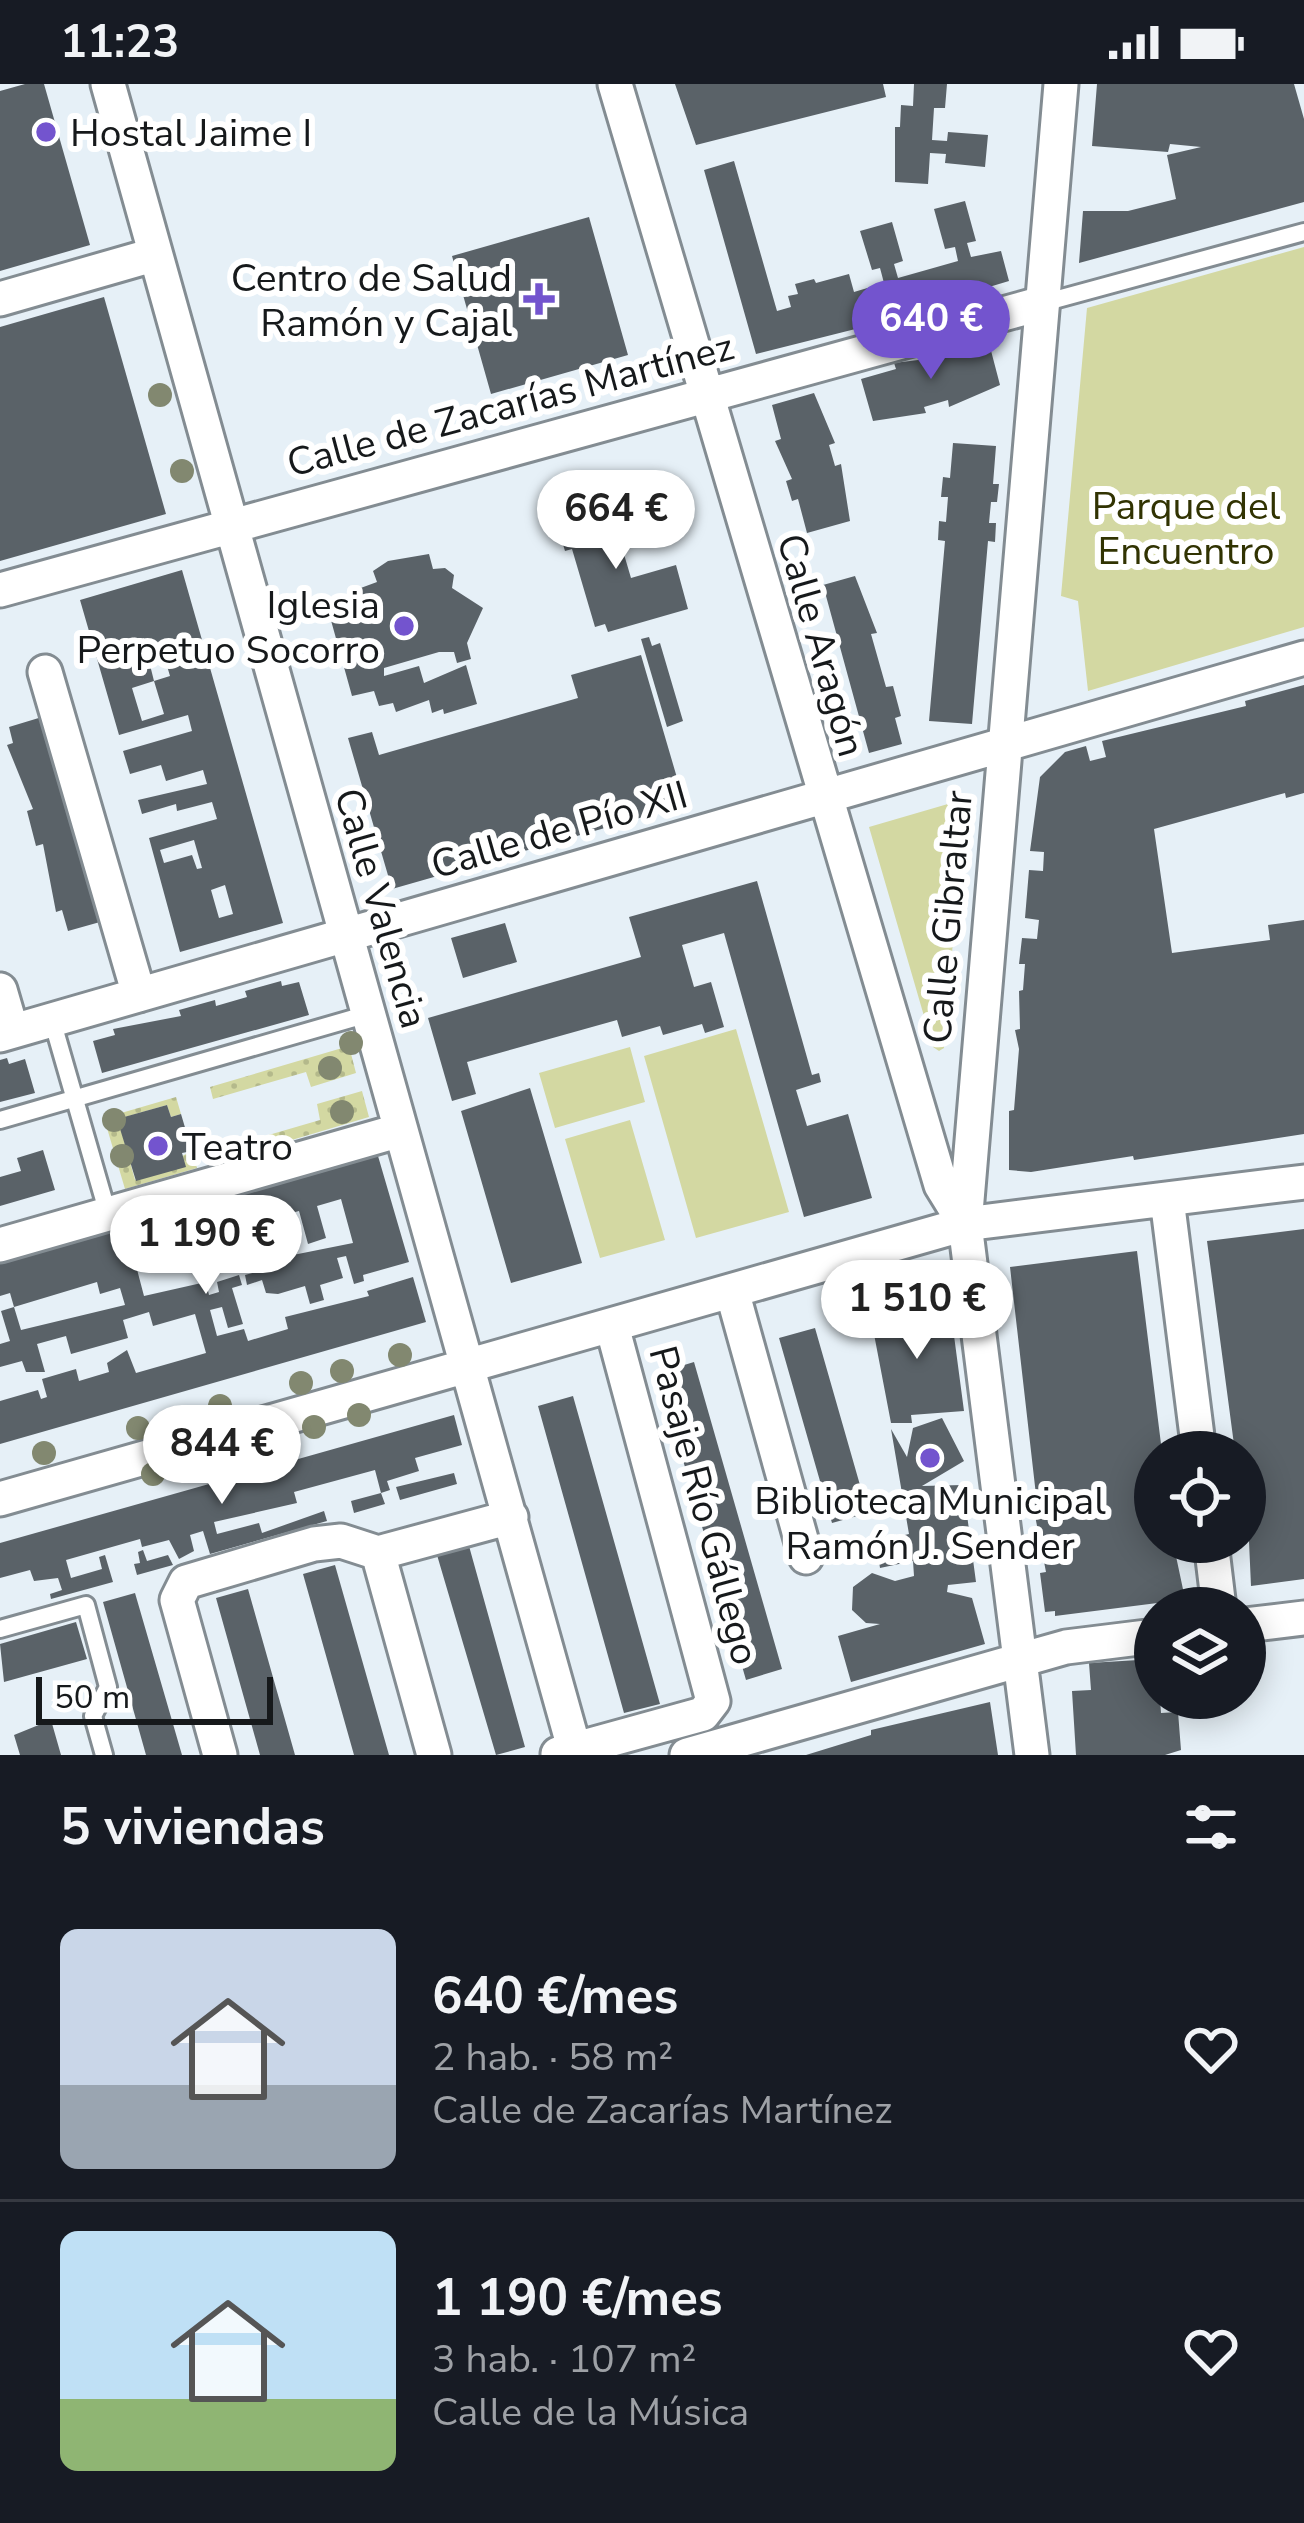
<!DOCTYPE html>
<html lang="es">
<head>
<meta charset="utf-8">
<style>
	:root { --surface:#171b24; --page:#20242c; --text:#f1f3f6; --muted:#9ea1a6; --line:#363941; --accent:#7354ce }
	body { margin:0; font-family:"Nunito Sans",sans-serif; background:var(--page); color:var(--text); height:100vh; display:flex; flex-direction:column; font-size:45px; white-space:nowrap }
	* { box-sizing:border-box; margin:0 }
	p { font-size:39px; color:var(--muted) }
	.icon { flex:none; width:66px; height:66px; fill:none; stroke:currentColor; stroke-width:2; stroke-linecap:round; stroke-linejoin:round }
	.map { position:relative; height:1671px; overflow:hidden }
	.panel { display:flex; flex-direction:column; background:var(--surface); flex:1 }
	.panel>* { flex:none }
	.tools { position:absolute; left:1134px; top:1347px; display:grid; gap:24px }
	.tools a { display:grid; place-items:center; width:132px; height:132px; border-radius:50%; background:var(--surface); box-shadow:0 6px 30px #0003; font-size:60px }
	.scale { position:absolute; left:36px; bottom:30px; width:237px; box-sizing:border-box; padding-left:12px; border:6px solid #16191b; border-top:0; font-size:33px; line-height:42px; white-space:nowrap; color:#16191b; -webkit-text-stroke:9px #fff; paint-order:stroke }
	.price { position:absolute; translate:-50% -102px; padding:0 27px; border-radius:42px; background:#fff; color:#222; font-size:39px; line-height:78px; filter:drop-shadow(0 3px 6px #0008) }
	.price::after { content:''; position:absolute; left:50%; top:72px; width:36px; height:27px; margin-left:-18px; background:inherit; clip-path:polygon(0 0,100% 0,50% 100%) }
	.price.active { background:var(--accent); color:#fff }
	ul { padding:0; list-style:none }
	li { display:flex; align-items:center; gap:36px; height:300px; padding:0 60px }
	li+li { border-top:3px solid var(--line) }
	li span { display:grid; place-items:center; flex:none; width:336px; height:240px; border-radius:18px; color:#555 }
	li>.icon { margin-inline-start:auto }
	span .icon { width:144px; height:144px; fill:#fffc; stroke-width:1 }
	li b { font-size:51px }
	h2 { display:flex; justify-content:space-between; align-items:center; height:144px; padding:0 60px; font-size:51px }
	.status { display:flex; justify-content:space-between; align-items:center; height:84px; padding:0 60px; background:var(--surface); direction:ltr }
	.status svg { height:33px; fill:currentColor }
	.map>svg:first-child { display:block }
	.grass { fill:url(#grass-dots) }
	.park { fill:#d3d8a2 }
	.building { fill:#5a6268; fill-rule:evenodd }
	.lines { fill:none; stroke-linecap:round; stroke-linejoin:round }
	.lane-casing { stroke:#838c92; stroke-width:22 }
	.street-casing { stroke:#838c92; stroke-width:39 }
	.lane { stroke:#fff; stroke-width:16 }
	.street { stroke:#fff; stroke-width:33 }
	.tree { fill:#828870 }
	.poi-dot { fill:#7354ce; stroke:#fff; stroke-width:4.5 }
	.labels { text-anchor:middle; stroke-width:12; stroke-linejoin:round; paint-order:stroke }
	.poi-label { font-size:39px; fill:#16191b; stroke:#fff; text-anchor:start }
	.street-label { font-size:39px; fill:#16191b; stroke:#fff }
	.park-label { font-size:39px; fill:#313302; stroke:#fff }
</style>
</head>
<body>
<div class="status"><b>11:23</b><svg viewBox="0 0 49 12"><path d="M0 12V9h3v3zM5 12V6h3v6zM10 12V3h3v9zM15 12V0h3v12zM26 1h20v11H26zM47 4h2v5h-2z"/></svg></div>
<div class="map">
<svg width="1304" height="1671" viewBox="0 0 1304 1671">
	<defs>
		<pattern id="grass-dots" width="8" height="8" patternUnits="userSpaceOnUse" patternTransform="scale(3)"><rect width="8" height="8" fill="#d3d8a2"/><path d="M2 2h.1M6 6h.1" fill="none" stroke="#b4b98b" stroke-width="1.8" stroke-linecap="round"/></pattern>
	</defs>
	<rect width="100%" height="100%" fill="#e6f0f7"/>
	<path class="grass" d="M349,962L356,989L311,1003L306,988L213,1015L210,1003Z
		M362,1007L369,1033L231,1074L227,1063L320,1036L317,1020Z
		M176,1013L181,1030L171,1033L167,1021L118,1035L135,1096L192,1067L197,1084L125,1105L104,1034Z"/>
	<path class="park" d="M1304,163V543L1088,607L1078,517L1061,512L1087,224Z
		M965,715L944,964L939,967L933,963L869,743Z
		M736,945L789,1128L696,1154L644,972Z
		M630,963L645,1018L555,1044L539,989Z
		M630,1036L665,1156L600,1174L565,1055Z"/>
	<path class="building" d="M25,0H44L90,161L0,187V7Z
		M675,0H883L886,13L696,61Z
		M914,0H947L945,24H934L932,56L947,57L948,48L988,51L985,83L945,79L946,70L930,69L928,100L895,98V43H900L901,21L913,22Z
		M1097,0H1294L1304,35V118L1079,179L1083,127H1128L1176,115L1167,71L1201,63L1170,60L1168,68L1092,62Z
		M734,77L777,227L791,223L788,212L798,210L795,200L814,195L816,199L849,190L854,208L884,199L880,184L872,186L860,147L892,138L903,177L894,180L898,194L958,177L955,163L945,165L934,125L965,117L976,157L967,159L971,173L1001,167L1009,197L989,203L991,208L917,224L919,229L756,270L704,86Z
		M589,133L628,271L491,310L452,172Z
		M104,213L166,430L0,477V243Z
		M989,259L1000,301L949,323L948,316L924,323L926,329L873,337L861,295L896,285L894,279L934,274L932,268Z
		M814,309L835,359L829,361L835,382L841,380L850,437L807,449L798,415L792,417L786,397L792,395L775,357L781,355L772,321Z
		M953,359L996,362L993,400H999L997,418H991L989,439H996L995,458L988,457L972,640L929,637L945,457L938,456L939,437L946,438L948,413H941L943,393L950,394Z
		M608,416L631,494L676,481L688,525L608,548L605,540L595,543L572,465L565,467L554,431Z
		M429,470L433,485L445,484L454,491L452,504L483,524L467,559L471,575L457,579L454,568H439L384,584V592L419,582L424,599L466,581L477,620L444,630L443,625L432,629L429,616L396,628L393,619L379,622L374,607L352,612L327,522L360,512L358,505L377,498L373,487L388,477Z
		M182,486L283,839L180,868L149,754L217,735L212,718L177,727L176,720L142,730L138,716L207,700L203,686L166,697L161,681L130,690L123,667L192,647L188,631L119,651L80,516ZM162,565L170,592L154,597L164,630L142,637L132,604L154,597L147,569ZM194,756L202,784L197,785L192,771L164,779L160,766ZM225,801L233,830L219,834L211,806Z
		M855,492L877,549L871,550L886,603L893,602L901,632L895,634L902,660L869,669L823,501Z
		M649,553L652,562L660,559L683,637L667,643L641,555Z
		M641,571L685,721L392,805L348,654L372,648L379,671L578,614L571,591Z
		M1304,601V709L1286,714L1285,709L1154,745L1172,869L1270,856L1268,841L1304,836V1050L1134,1076L1133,1072L1031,1088L1009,1086V1027L1014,1026L1019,965L1015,946L1020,945L1019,907L1023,906L1025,880H1019L1022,854L1037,855L1039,836L1025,834L1029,786L1043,787L1044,768L1030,767L1040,693L1065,668L1086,662L1090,677L1106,673L1102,657L1246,622L1245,617Z
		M42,633L100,838L68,847L62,826L56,828L43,760L36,762L27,727L33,725L7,661L13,659L9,643Z
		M757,797L812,991L819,989L821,998L796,1006L807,1042L848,1030L872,1114L804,1133L724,849L682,861L694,903L711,898L724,943L705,949L702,940L663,951L660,942L622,953L617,936L467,978L476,1010L452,1017L428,934L641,873L629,833Z
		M505,839L517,878L463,894L451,854Z
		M281,897L282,902L299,898L309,931L102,989L93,957L115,951L113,945L181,932L179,926L215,916L216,922L247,913L245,907Z
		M7,974L9,980L25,975L35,1009L0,1018V976Z
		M530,1004L582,1179L511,1199L461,1027Z
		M167,1021L171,1033L181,1030L192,1067L182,1069L186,1083L136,1097L117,1035Z
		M43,1066L55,1106L0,1122V1093L21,1087L17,1074Z
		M378,1072L409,1178L363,1191L364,1197L354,1200L346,1172L337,1174L343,1194L320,1201L324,1216L310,1220L305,1202L278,1210L266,1209L262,1196L247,1201L245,1191L271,1184L268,1176L353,1159L341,1115L317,1122L326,1154L308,1160L299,1127L258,1138L265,1162L244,1168L237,1145L134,1174L144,1212L206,1198L209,1211L219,1208L217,1198L239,1191L242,1201L232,1204L243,1240L228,1244L222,1223L210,1226L217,1252L244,1245L248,1257L288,1245L285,1233L369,1212L367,1207L413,1193L426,1238L0,1360V1317L38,1306L41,1315L47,1313L42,1295L76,1285L79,1297L109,1288L107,1279L127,1266L136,1289L206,1269L195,1230L153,1242L149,1228L123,1236L128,1254L71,1270L66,1252L37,1260L45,1288H26L22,1277L0,1283V1260L10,1257L1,1227L14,1223L21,1246L125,1221L120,1204L100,1210L97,1198L14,1223L10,1209L0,1212V1180Z
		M1304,1145V1495L1251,1502L1245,1368H1235L1207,1157Z
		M1137,1167L1162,1368H1155V1458H1173L1184,1510L1181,1516L1055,1532V1527L1045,1528L1040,1489L1046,1488L1031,1411H1036L1010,1183Z
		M904,1217L908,1233L951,1229L964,1327L911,1331L912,1339H891L869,1224Z
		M815,1244L868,1429L832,1439L779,1254Z
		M694,1278L782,1585L746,1596L658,1289Z
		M573,1312L660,1620L624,1629L538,1322Z
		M454,1331L462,1361L415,1374L419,1387L387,1397L390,1406L381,1409L385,1420L354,1429L351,1417L381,1409L375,1386L294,1408L297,1419L214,1438L217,1450L259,1439L262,1449L324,1427L327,1437L210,1470L203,1447L190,1451L194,1467L179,1475L169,1456L142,1463L140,1455L66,1476L71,1494L102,1485L99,1473L105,1471L113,1498L51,1515L50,1510L62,1506L58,1494L34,1497L30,1486L0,1494V1459Z
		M942,1334L964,1377L922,1402L963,1401L976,1498L948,1501L947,1508L972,1514L985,1560L851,1598L838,1552L880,1540L866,1539L852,1526L853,1503L872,1489L895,1497L914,1492L913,1477L880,1484L876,1458L909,1450L891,1345L907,1373L913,1344Z
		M454,1389L457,1400L400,1416L396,1403Z
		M469,1462L525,1663L496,1671L437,1471Z
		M143,1466L147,1477L168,1471L173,1481L137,1491L134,1480L140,1479L138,1468Z
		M335,1481L389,1671H354L303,1490Z
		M248,1505L295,1671H260L216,1514Z
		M135,1509L182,1671H146L103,1518Z
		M76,1538L87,1575L4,1598L0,1560Z
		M1155,1575V1614H1160L1161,1629L1178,1628L1181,1666L1165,1671H1076L1072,1607L1091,1606L1089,1579Z
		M990,1618L998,1671H806L871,1651V1646Z
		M51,1636L61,1671H20L14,1651Z"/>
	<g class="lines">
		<defs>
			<path id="lane" d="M1043,219L1304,148
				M52,936L108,1130
				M0,1036L368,930
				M0,1545L86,1521L108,1603L93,1632L104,1671"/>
			<path id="street" d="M108,0L576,1671
				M615,0L941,1101L965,1140
				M0,215L153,171
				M0,506L1043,219
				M45,588L139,911
				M0,906L12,947
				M0,951L1304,574
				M1167,1115L1199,1368
				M0,1161L401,1046
				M732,1207L806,1473
				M0,1415L965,1140L1304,1098
				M1211,1458L1219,1524
				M378,1469L434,1671
				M1245,1541L1304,1534
				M558,1670L703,1630L713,1617L612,1242
				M220,1671L177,1516L186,1498L314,1460L341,1457L378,1469L511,1433
				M687,1671L1066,1563L1155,1552
				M1032,1671L965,1140L1061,0"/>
		</defs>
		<use href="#lane" class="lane-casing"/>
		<use href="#street" class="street-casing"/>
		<use href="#lane" class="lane"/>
		<use href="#street" class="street"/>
	</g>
	<g class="tree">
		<circle cx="160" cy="311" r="12"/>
		<circle cx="182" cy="387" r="12"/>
		<circle cx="351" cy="959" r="12"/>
		<circle cx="330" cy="984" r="12"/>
		<circle cx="342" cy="1028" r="12"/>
		<circle cx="114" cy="1036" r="12"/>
		<circle cx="122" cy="1072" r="12"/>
		<circle cx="400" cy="1271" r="12"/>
		<circle cx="342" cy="1287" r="12"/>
		<circle cx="301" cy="1299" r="12"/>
		<circle cx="220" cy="1322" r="12"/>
		<circle cx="359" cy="1331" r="12"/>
		<circle cx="314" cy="1343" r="12"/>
		<circle cx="138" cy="1344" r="12"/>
		<circle cx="234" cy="1366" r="12"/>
		<circle cx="44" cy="1369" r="12"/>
		<circle cx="153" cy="1390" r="12"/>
	</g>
	<g class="poi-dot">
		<circle cx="46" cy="48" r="12"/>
		<path d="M533 197h12v12h12v12h-12v12h-12v-12h-12v-12h12z"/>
		<circle cx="404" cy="542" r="12"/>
		<circle cx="158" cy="1062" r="12"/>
		<circle cx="930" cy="1374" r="12"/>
	</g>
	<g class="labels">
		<g class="poi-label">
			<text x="70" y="62">Hostal Jaime I</text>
			<text x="512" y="207" text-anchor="end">Centro de Salud<tspan x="512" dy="45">Ramón y Cajal</tspan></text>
			<text x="380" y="534" text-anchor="end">Iglesia<tspan x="380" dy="45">Perpetuo Socorro</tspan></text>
			<text x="182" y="1076">Teatro</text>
			<text x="930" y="1430" text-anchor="middle">Biblioteca Municipal<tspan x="930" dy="45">Ramón J. Sender</tspan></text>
		</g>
		<g class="street-label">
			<text transform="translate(510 320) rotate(-15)" y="14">Calle de Zacarías Martínez</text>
			<text transform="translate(822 561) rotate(74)" y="14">Calle Aragón</text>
			<text transform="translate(559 745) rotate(-16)" y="14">Calle de Pío XII</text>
			<text transform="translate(382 824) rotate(74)" y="14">Calle Valencia</text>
			<text transform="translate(947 833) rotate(-85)" y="14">Calle Gibraltar</text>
			<text transform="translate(705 1421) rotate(75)" y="14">Pasaje Río Gállego</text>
		</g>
		<g class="park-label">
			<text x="1186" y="435">Parque del<tspan x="1186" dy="45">Encuentro</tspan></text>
		</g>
	</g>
</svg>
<div class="tools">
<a><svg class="icon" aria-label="locate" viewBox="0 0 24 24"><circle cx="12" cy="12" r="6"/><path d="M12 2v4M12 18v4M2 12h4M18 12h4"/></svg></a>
<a><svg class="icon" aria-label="layers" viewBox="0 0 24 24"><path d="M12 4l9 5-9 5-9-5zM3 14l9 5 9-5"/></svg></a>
</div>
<div class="scale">50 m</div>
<b class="price active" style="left:931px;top:298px">640 €</b>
<b class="price" style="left:616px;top:488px">664 €</b>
<b class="price" style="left:206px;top:1213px">1 190 €</b>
<b class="price" style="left:917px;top:1278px">1 510 €</b>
<b class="price" style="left:222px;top:1423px">844 €</b>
</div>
<section class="panel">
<h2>5 viviendas<svg class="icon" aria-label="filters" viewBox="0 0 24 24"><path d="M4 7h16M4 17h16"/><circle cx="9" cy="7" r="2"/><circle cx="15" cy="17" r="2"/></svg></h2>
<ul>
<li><span style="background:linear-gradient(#c9d6e8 65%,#9aa5b1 0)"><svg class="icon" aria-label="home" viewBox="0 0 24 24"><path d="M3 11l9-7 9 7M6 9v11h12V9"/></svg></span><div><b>640 €/mes</b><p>2 hab. · 58 m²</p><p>Calle de Zacarías Martínez</p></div><svg class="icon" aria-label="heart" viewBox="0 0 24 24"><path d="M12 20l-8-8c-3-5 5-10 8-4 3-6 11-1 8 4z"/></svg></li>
<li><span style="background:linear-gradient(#bfe0f5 70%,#8fb573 0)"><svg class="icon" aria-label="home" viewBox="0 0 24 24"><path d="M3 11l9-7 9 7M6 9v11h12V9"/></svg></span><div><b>1 190 €/mes</b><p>3 hab. · 107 m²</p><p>Calle de la Música</p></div><svg class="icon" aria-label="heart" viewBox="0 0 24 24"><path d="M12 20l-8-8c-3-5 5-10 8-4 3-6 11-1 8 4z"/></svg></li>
</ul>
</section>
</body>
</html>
